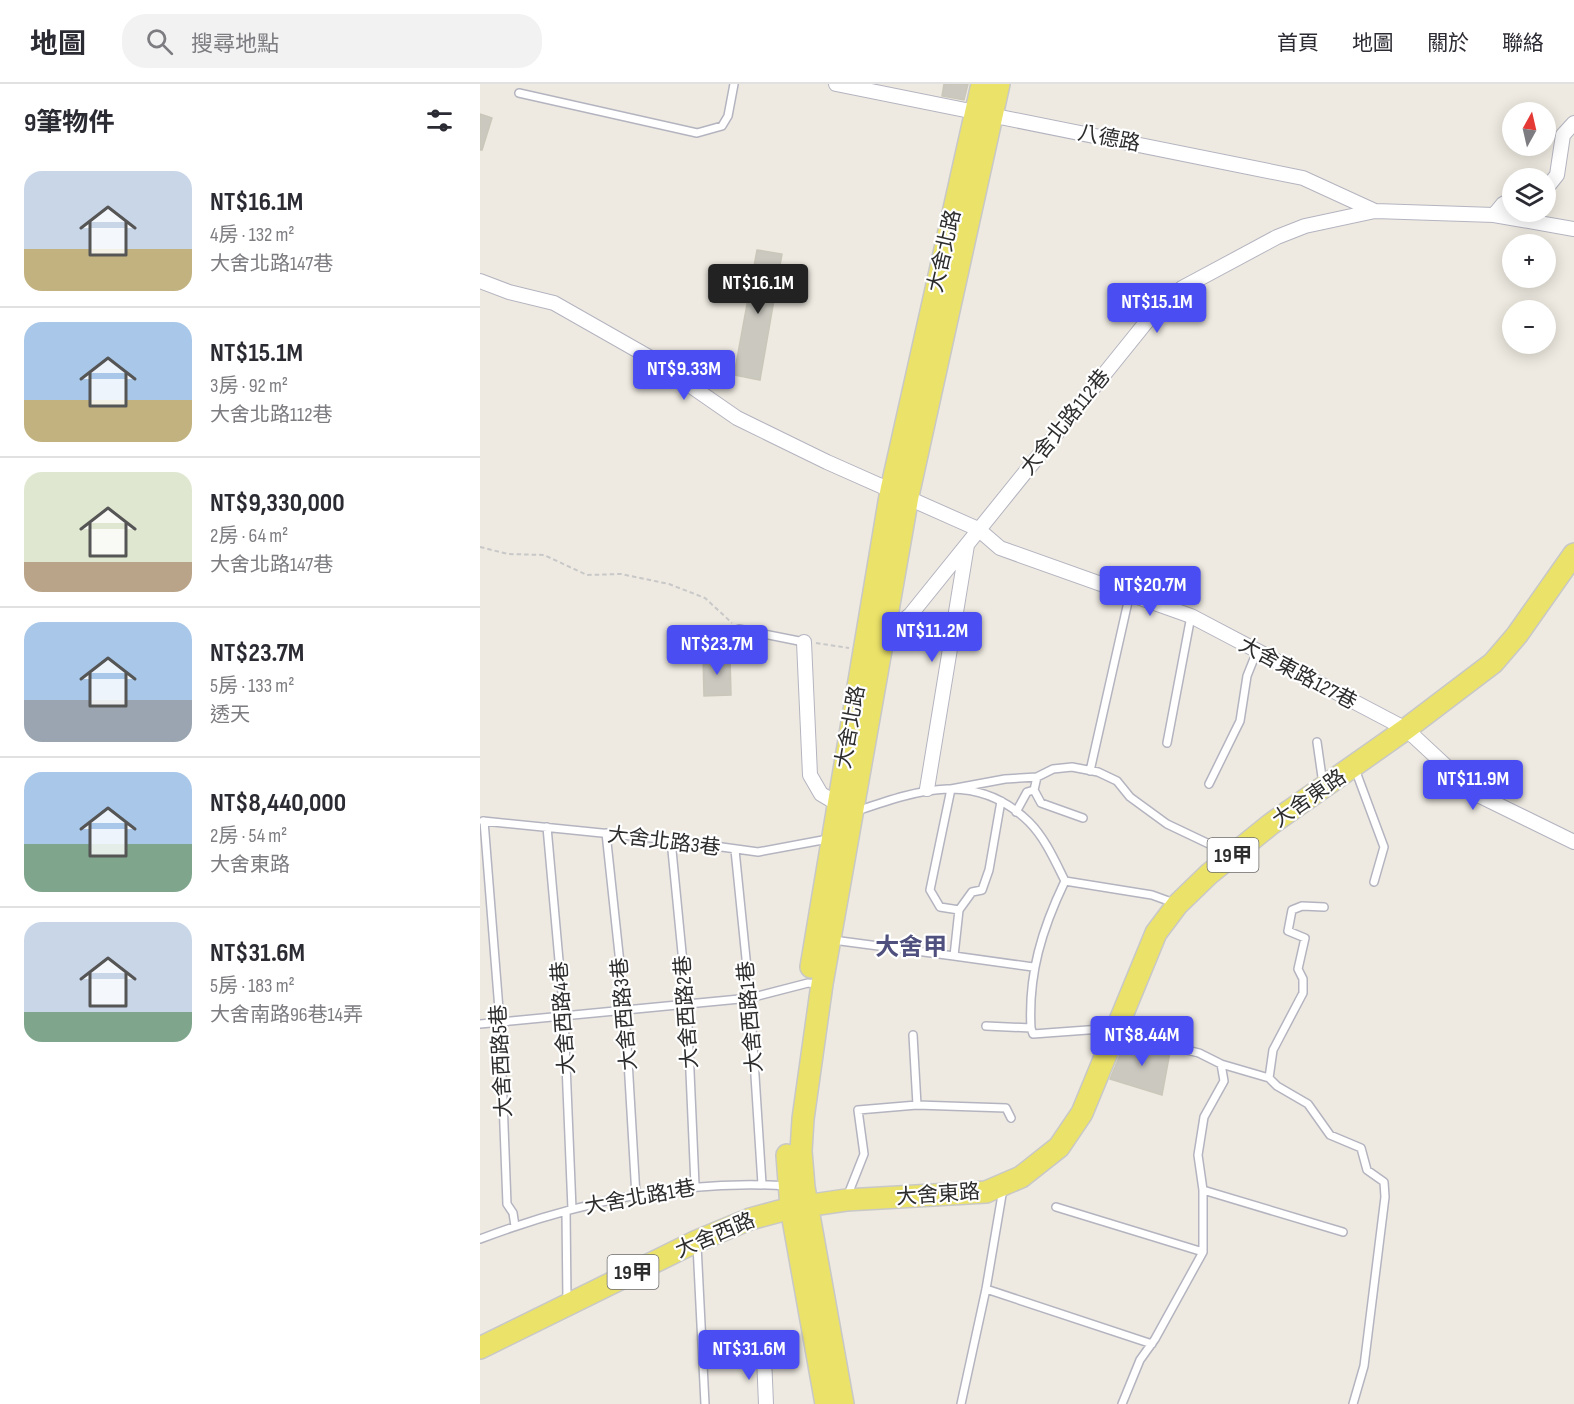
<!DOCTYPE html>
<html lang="zh-TW">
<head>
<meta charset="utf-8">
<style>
	:root { --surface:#fff; --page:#f2f2f3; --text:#2b2b33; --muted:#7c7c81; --line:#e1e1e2; --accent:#4a4ef2 }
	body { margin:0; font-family:"Sofia Sans Condensed","Noto Sans TC",sans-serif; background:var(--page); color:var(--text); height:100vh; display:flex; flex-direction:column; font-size:22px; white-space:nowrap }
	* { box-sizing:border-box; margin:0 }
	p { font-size:20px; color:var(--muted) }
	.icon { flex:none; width:33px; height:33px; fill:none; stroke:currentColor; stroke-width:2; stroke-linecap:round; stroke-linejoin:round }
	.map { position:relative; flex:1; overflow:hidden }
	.drawer { display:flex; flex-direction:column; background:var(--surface); width:480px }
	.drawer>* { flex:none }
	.needle { width:39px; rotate:8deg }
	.controls { position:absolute; left:1022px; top:18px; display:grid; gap:12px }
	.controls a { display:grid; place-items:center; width:54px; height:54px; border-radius:50%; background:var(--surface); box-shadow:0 3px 15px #0003; font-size:30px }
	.price { position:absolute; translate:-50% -51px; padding:0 14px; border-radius:6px; background:var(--accent); color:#fff; font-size:20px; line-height:39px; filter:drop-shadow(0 2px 3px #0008) }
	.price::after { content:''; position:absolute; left:50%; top:36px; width:18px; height:14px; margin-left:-9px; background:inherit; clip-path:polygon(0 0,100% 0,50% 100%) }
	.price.selected { background:#222; color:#fff }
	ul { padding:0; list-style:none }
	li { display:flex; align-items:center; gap:18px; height:150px; padding:0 24px }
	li+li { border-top:2px solid var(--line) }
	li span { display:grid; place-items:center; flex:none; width:168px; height:120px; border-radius:18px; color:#555 }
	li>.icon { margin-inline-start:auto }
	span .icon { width:72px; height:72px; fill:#fffc; stroke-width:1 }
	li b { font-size:26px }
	h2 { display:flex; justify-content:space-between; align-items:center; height:72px; padding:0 24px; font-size:26px }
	header { display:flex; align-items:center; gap:36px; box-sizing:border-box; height:84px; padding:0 30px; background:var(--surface); border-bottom:2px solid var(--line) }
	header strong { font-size:28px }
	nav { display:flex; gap:33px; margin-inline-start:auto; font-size:21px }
	.search { width:420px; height:54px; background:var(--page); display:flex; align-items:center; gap:15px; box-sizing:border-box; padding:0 21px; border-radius:24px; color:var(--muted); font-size:22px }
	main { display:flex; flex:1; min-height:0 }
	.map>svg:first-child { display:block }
	.building { fill:#cac8bf; stroke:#cac7ba; stroke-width:1.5 }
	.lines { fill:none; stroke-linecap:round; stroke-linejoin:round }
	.service-casing { stroke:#b4b4c0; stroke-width:10 }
	.minor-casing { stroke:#b4b4c0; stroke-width:16 }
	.primary-casing { stroke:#c8c8c8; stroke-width:24 }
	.path { stroke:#c8c8c8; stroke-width:2; stroke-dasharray:4.5 3; stroke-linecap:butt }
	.service { stroke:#fff; stroke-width:7 }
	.minor { stroke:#fff; stroke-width:14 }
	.primary { stroke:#ebe269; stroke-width:21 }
	.labels { text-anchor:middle; stroke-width:4.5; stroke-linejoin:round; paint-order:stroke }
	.shield { fill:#fff; stroke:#6c6c6c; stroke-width:1.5 }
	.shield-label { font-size:20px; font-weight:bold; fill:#2d2d2d }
	.street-label { font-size:21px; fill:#2d2d2d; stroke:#fff }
	.quarter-label { font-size:24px; font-weight:bold; fill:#4f507d; stroke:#fff }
</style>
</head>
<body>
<header>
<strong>地圖</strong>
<div class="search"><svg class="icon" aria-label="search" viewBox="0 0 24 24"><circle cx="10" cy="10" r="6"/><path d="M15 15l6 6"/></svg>搜尋地點</div>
<nav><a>首頁</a><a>地圖</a><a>關於</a><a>聯絡</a></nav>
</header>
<main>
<section class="drawer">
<h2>9筆物件<svg class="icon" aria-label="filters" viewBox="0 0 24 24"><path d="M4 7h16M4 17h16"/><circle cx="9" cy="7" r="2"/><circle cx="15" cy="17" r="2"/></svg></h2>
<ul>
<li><span style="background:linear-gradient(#c9d6e8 65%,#c2b280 0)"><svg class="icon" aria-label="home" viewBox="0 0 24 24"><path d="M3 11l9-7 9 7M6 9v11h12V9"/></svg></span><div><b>NT$16.1M</b><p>4房 · 132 m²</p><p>大舍北路147巷</p></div></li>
<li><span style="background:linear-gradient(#a9c7e8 65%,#c2b280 0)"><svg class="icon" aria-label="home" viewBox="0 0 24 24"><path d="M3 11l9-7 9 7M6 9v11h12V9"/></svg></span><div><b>NT$15.1M</b><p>3房 · 92 m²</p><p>大舍北路112巷</p></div></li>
<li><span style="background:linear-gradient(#dfe7d0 75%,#b9a48a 0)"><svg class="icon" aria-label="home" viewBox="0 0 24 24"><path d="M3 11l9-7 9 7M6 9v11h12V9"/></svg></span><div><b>NT$9,330,000</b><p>2房 · 64 m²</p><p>大舍北路147巷</p></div></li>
<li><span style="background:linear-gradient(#a9c7e8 65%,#9aa5b1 0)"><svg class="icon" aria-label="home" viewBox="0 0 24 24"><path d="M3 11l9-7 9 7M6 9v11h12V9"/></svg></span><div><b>NT$23.7M</b><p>5房 · 133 m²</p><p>透天</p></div></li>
<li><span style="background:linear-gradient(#a9c7e8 60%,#7fa58c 0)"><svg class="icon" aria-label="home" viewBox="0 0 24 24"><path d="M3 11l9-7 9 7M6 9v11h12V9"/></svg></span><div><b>NT$8,440,000</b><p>2房 · 54 m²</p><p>大舍東路</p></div></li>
<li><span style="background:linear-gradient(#c9d6e8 75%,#7fa58c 0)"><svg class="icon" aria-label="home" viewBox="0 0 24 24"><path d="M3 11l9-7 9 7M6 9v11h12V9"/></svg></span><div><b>NT$31.6M</b><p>5房 · 183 m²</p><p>大舍南路96巷14弄</p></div></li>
</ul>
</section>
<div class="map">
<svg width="1094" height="1320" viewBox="0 0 1094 1320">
	<rect width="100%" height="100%" fill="#eeeae1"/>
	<path class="building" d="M464,0H488L484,16L462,12Z
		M0,30L12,34L2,66H0Z
		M277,166L302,170L280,296L254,291Z
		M223,573H250L251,611L224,612Z
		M647,954L690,968L682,1011L630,995Z"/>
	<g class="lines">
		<defs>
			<path id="service" d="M39,9L217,49L242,42L248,32L254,0
				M259,545L324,558
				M837,658L843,700
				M687,659L711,532
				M875,685L904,763L894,798
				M610,687L650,509
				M557,693L554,706L561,719L603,734
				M729,700L760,637L767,592L777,567
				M377,727C439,706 496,686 549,738C565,754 575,777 585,797
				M536,728L547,708L554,706
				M3,737L191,756L278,768L348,755
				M4,737L20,938L27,1120L33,1129L35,1142
				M67,743L84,932L92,1125
				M126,749L145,926L156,1112
				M191,756L207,920L215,1101
				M255,766L270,914L282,1100
				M585,797L672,811L694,819
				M479,826L460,823L450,806L471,705L525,695L557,693L573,685L592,683L618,688L637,697L650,713L687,740L748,769
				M353,856L474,872L479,826L492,808L502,806L509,786L521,717
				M474,872L553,883
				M0,940L270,914L328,899L339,900
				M506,942L551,944L553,950L635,944L682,960L719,969L741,980L789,994
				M551,944C548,890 562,845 585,797
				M433,951L437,1021
				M789,994L797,1002L828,1020L850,1051L881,1064L887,1086L904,1098L905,1113L884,1282L873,1320
				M789,994L793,966L823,909V895L818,885L825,854L808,847L812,826L822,822L844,823
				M723,1106L863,1148
				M367,1113L384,1070L378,1026L437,1021L526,1024L531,1034
				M576,1123L723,1168
				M86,1127L87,1217
				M0,1155C98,1118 203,1095 308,1102
				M217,1161L225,1320
				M506,1205L672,1260
				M481,1320L506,1205L523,1105
				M642,1320L660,1276L675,1255L723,1168V1106L718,1071L724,1033L744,997L741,980"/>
			<path id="minor" d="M356,0L823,94L895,127
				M1065,106L1077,91L1083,51L1094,39
				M1014,131L1023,120L1032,115
				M0,197L29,208L74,219L169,273L257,334L347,378L498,445L520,464L711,532L926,645L996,710L1094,758
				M403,554L431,530L680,221L702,204L797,153L825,142L895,127L1014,131L1094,145
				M324,558L330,691L341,710L363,723
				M447,705L487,461
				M284,1273L286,1320"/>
			<path id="primary" d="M331,883L411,406L502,0
				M307,1071L311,1124L346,1320
				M0,1264L217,1157L270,1135L311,1124L366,1116L506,1108L541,1093L579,1063L602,1029L676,849L697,821L729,790L791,740L926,645L1013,579L1037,551L1094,470
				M363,1320L324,1103L321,1067L323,1035L342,900L403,555L428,412L519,0"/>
		</defs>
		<use href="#service" class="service-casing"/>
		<use href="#minor" class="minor-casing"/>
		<use href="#primary" class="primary-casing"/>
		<path class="path" d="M0,463L28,470L64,471L107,491L141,490L189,500L225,514L252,539
			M336,559L369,564"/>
		<use href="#service" class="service"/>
		<use href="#minor" class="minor"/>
		<use href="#primary" class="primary"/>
	</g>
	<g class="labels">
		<g class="shield">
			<rect x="727.5" y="754" width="51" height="34" rx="4.5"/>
			<rect x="127.5" y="1171" width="51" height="34" rx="4.5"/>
		</g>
		<g class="shield-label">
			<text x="753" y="778">19甲</text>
			<text x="153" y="1195">19甲</text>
		</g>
		<g class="street-label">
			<text transform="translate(629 54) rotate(11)" y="7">八德路</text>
			<text transform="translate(464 167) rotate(-77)" y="7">大舍北路</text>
			<text transform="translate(585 338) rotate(-51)" y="7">大舍北路112巷</text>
			<text transform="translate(818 589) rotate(28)" y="7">大舍東路127巷</text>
			<text transform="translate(370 643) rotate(-80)" y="7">大舍北路</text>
			<text transform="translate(829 714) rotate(-35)" y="7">大舍東路</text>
			<text transform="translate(184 757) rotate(7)" y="7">大舍北路3巷</text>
			<text transform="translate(206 928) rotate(-94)" y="7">大舍西路2巷</text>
			<text transform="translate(144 930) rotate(-95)" y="7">大舍西路3巷</text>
			<text transform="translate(270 933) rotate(-95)" y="7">大舍西路1巷</text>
			<text transform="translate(83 934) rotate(-94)" y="7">大舍西路4巷</text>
			<text transform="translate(21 977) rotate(-93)" y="7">大舍西路5巷</text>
			<text transform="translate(458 1110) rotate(-4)" y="7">大舍東路</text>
			<text transform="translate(160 1113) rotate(-10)" y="7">大舍北路1巷</text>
			<text transform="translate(235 1151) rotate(-23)" y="7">大舍西路</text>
		</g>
		<g class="quarter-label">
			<text x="431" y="871">大舍甲</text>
		</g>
	</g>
</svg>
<div class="controls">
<a><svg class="needle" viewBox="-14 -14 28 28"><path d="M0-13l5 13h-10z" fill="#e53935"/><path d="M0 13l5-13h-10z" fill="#7c7c81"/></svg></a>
<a><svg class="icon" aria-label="layers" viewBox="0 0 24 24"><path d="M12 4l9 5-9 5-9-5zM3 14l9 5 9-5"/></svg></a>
<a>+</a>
<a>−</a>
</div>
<b class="price selected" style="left:278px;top:231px">NT$16.1M</b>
<b class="price" style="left:677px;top:250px">NT$15.1M</b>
<b class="price" style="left:204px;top:317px">NT$9.33M</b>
<b class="price" style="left:670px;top:533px">NT$20.7M</b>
<b class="price" style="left:452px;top:579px">NT$11.2M</b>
<b class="price" style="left:237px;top:592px">NT$23.7M</b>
<b class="price" style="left:993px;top:727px">NT$11.9M</b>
<b class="price" style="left:662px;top:983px">NT$8.44M</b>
<b class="price" style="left:269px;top:1297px">NT$31.6M</b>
</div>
</main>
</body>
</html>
